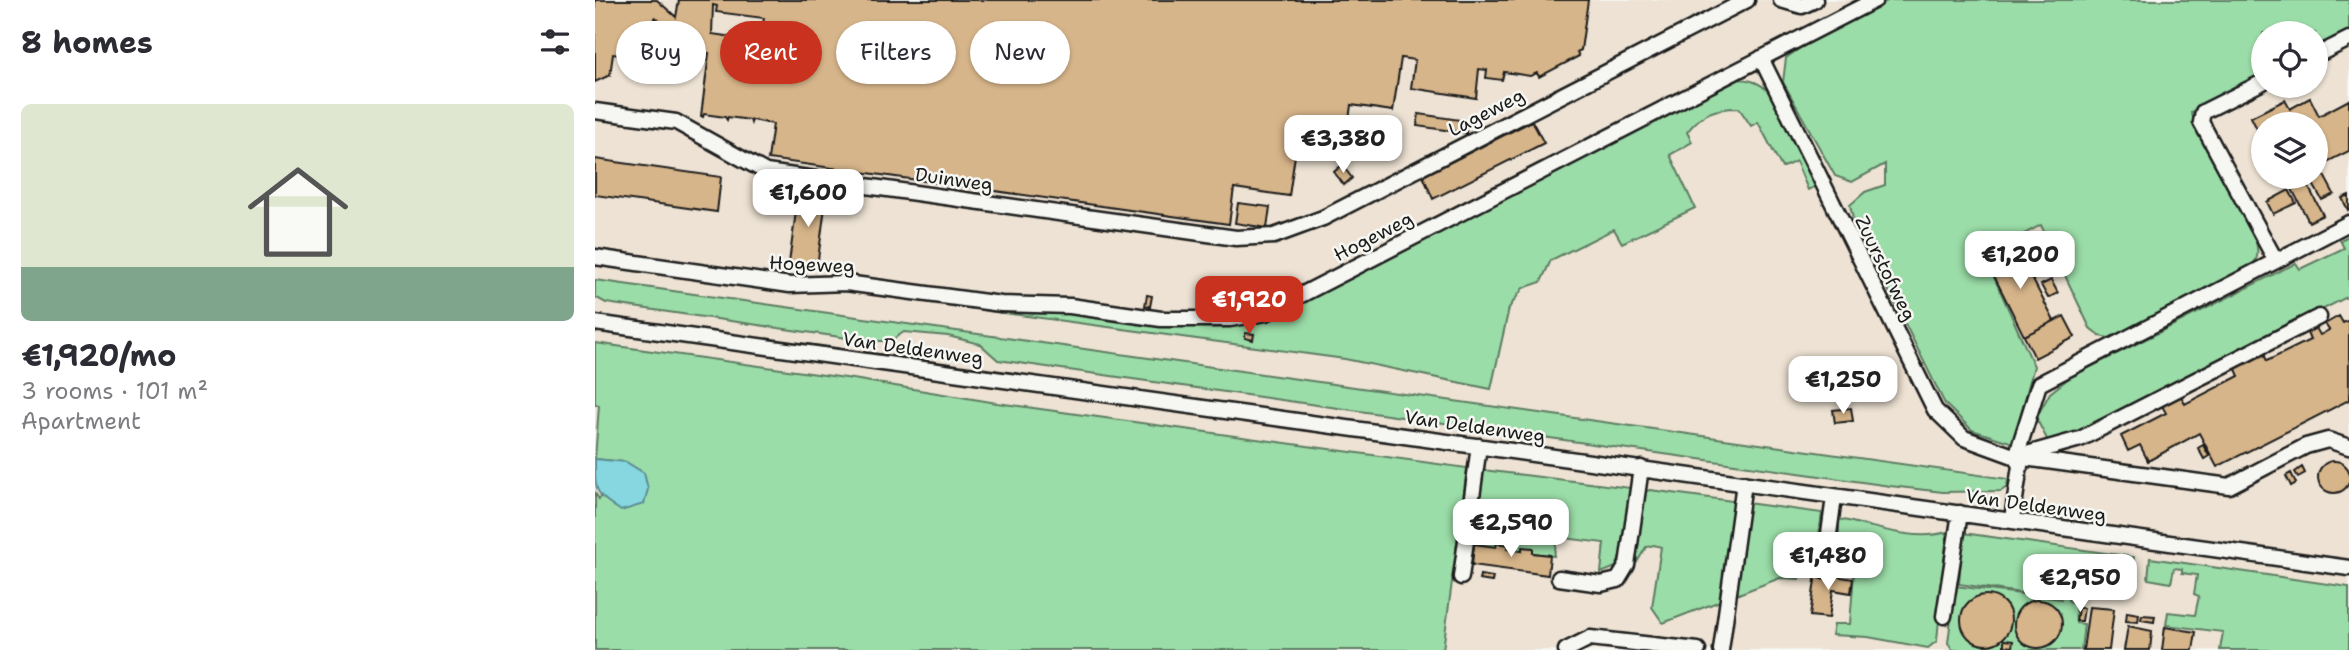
<!DOCTYPE html>
<html lang="en">
<head>
<meta charset="utf-8">
<style>
	:root { --surface:#fff; --page:#f2f2f3; --text:#2b2b33; --muted:#7c7c81; --accent:#c8321e }
	body { margin:0; font-family:"Shantell Sans",sans-serif; background:var(--page); color:var(--text); height:100vh; display:flex; flex-direction:column; font-size:26px; white-space:nowrap }
	* { box-sizing:border-box; margin:0 }
	p { font-size:23px; color:var(--muted) }
	.icon { flex:none; width:38px; height:38px; fill:none; stroke:currentColor; stroke-width:2; stroke-linecap:round; stroke-linejoin:round }
	.map { position:relative; flex:1; overflow:hidden }
	.sheet { display:flex; flex-direction:column; background:var(--surface); width:595px }
	.sheet>* { flex:none }
	.banner { position:absolute; left:21px; top:21px; width:665px; height:63px; display:flex; gap:14px }
	.controls { position:absolute; left:1656px; top:21px; display:grid; gap:14px }
	.controls a { display:grid; place-items:center; width:77px; height:77px; border-radius:50%; background:var(--surface); box-shadow:0 2px 5px #0004; font-size:35px }
	.price { position:absolute; translate:-50% -60px; padding:0 16px; border-radius:14px; background:#fff; color:#222; font-size:23px; line-height:46px; filter:drop-shadow(0 2px 4px #0008) }
	.price::after { content:''; position:absolute; left:50%; top:42px; width:21px; height:16px; margin-left:-10px; background:inherit; clip-path:polygon(0 0,100% 0,50% 100%) }
	.price.selected { background:var(--accent); color:#fff }
	ul { padding:0; list-style:none }
	li { display:grid; align-content:center; gap:14px; height:371px; padding:0 21px }
	li span { display:grid; place-items:center; height:217px; border-radius:10px; color:#555 }
	li>.icon { margin-inline-start:auto }
	span .icon { width:126px; height:126px; fill:#fffc; stroke-width:1 }
	li b { font-size:30px }
	h2 { display:flex; justify-content:space-between; align-items:center; height:84px; padding:0 21px; font-size:30px }
	.pill { padding:0 24px; border-radius:32px; background:var(--surface); box-shadow:0 2px 5px #0004; font-size:24px; line-height:63px }
	.pill.selected { background:var(--accent); color:#fff }
	main { display:flex; flex:1; min-height:0 }
	.map>svg:first-child { display:block }
	.built { fill:#ede2d3; fill-rule:evenodd }
	.green { fill:#9bdda8; stroke:#5c7c62; stroke-width:2 }
	.water { fill:#86d7e0; stroke:#5c8c92; stroke-width:2 }
	.building { fill:#d7b58a; stroke:#1c1c1c; stroke-width:2; fill-rule:evenodd }
	.lines { fill:none; stroke-linecap:round; stroke-linejoin:round }
	.minor-casing { stroke:#1c1c1c; stroke-width:19 }
	.minor { stroke:#f6f6f2; stroke-width:14 }
	.labels { text-anchor:middle; stroke-width:5; stroke-linejoin:round; paint-order:stroke }
	.street-label { font-size:19px; fill:#1c1c1c; stroke:#f6f6f2 }
</style>
</head>
<body>
<main>
<section class="sheet">
<h2>8 homes<svg class="icon" aria-label="filters" viewBox="0 0 24 24"><path d="M4 7h16M4 17h16"/><circle cx="9" cy="7" r="2"/><circle cx="15" cy="17" r="2"/></svg></h2>
<ul>
<li><span style="background:linear-gradient(#dfe7d0 75%,#7fa58c 0)"><svg class="icon" aria-label="home" viewBox="0 0 24 24"><path d="M3 11l9-7 9 7M6 9v11h12V9"/></svg></span><div><b>€1,920/mo</b><p>3 rooms · 101 m²</p><p>Apartment</p></div></li>
</ul>
</section>
<div class="map">
<svg width="1754" height="650" viewBox="0 0 1754 650">
	<rect width="100%" height="100%" fill="#f6f6f2"/>
	<filter id="ink" filterUnits="userSpaceOnUse"><feTurbulence type="fractalNoise" baseFrequency=".0143" numOctaves="2"/><feDisplacementMap in="SourceGraphic" scale="14" xChannelSelector="R" yChannelSelector="G"/><feConvolveMatrix kernelMatrix="1 2 1 2 8 2 1 2 1" color-interpolation-filters="sRGB"/></filter>
	<g filter="url(#ink)">
		<path class="built" d="M0,0H1754V650H0ZM1668,33H1720V86H1668ZM1668,124H1720V177H1668Z"/>
		<path class="green" d="M1294,0H1754V31L1720,48V33H1668V75L1596,113L1661,242C1664,255 1663,261 1652,270L1518,339L1505,336L1495,328L1446,225L1389,255L1439,366L1418,443L1377,430L1350,404L1258,219L1255,205L1270,192L1290,185V164L1257,182L1240,176L1188,82L1191,58L1215,41Z
			M1140,79C1157,79 1166,83 1177,95L1222,186L1213,190L1201,161L1187,168L1163,122L1156,126L1144,108C1119,108 1107,113 1092,132L1097,142L1075,155L1100,208L1027,243L1019,229L956,260L946,282L928,288L914,308L896,389L750,359L394,311L453,309L579,326L628,324L671,319Z
			M1754,236V296L1481,436L1455,445L1441,418L1455,393L1474,378L1701,263L1705,269L1749,248L1745,240Z
			M0,280L1413,479L1412,487L1406,491L1348,492L1295,486L403,360L385,344L353,336L309,332L295,341H273L11,303L0,297Z
			M0,343L258,379L402,403L872,468L848,650H0V493L4,499L31,462L0,459L4,405L0,404Z
			M888,470L1036,488L1027,553L1021,567L1006,573L1009,543L962,537L959,556L879,544Z
			M1055,490L1227,513L1221,556L1211,560L1204,579L1185,578L1068,623L1057,607L1066,547L1059,545L1051,547L1035,574L1048,492Z
			M1244,519C1278,526 1319,542 1352,532L1342,641L1333,648L1273,637L1237,635L1239,624H1255L1259,572L1244,558Z
			M1368,533L1539,557L1534,591L1513,596L1476,591L1473,600L1480,605L1481,623L1489,624L1486,650H1358L1353,643L1360,586L1467,599L1364,584Z
			M1555,558L1754,587V650H1625L1628,632L1571,625L1573,612L1600,615L1604,596L1599,594L1602,575L1587,573V569L1579,568L1576,583L1553,579Z"/>
		<path class="water" d="M0,459L31,462L49,473L53,489L49,504L26,511C0,493 0,494 0,459Z"/>
		<path class="building" d="M0,0H62L81,17L84,0H993L986,50L982,52L984,56L944,77L942,73L935,76L909,72L907,80L891,78L892,70L884,69L881,98L816,88L820,60L806,58L798,111L756,105L750,149L702,142L694,196L639,188L634,224L173,159L178,124L157,120L156,123L155,120L133,117L132,120L130,117L109,114L108,117L106,116L114,53L76,48L79,32L60,17L55,59L18,54L15,75L0,82ZM118,5L122,6L121,12L169,18L165,41L117,34Z
			M1715,98L1724,116L1754,100V151L1720,168V124H1668V141L1656,117L1690,100L1695,109Z
			M824,114L872,121L871,133L822,126Z
			M937,121L949,143L838,199L828,176Z
			M0,159L126,177L122,212L0,195Z
			M747,165L757,178L749,185L739,172Z
			M1725,168L1739,194L1727,200L1714,177H1720V170Z
			M1686,177H1703L1689,184Z
			M1711,182L1728,215L1714,222L1697,189Z
			M204,189L232,192L222,267L211,269V272H208L202,271L204,268L194,263Z
			M1694,190L1701,203L1678,214L1672,202Z
			M1754,195V209L1753,210L1747,198Z
			M643,203L675,207L672,228L640,223Z
			M1420,245L1459,321L1429,336L1391,260Z
			M1456,280L1463,293L1453,298L1446,285Z
			M552,295L557,296L555,307L550,306Z
			M1469,316L1480,337L1440,358L1429,336Z
			M1744,316L1748,323L1754,320V400L1622,467L1604,433L1553,461L1545,445L1533,451L1526,436L1571,413L1566,404L1585,394L1590,404L1644,376L1640,367L1668,352L1672,361L1715,340L1712,333L1721,328L1725,335L1734,330L1730,324Z
			M650,333L659,334L658,340L650,338Z
			M1256,408L1258,421L1240,423L1238,410Z
			M1608,445L1614,456L1609,459L1603,448Z
			M1723 477a16 16 0 1 1 32 0a16 16 0 1 1-32 0Z
			M1707,467L1710,473L1703,477L1700,472Z
			M1696,473L1701,483L1696,486L1691,476Z
			M902,543L913,545L912,549L927,551V547L938,548V553L955,555L953,575L877,565L879,544L901,547Z
			M1235,567L1241,568L1240,576L1258,579L1256,593L1238,590L1234,618L1215,616L1221,573L1233,575Z
			M885,575L898,577L897,582L884,580Z
			M1366 620a25 25 0 1 1 50 0a25 25 0 1 1-50 0Z
			M1419 624a24 24 0 1 1 48 0a24 24 0 1 1-48 0Z
			M1494,607L1519,609L1514,650H1488Z
			M1483,608H1489L1487,621H1481Z
			M1532,612L1544,614L1543,622L1531,621Z
			M1547,615L1560,616L1559,622L1546,620Z
			M1533,626L1557,631L1555,650H1529Z
			M1570,627L1601,632L1598,650H1567Z
			M1409,640L1418,641L1417,647L1409,646Z"/>
		<g class="lines">
			<defs>
				<path id="minor" d="M1186,0L1207,6L1220,0
					M1720,56L1754,39
					M1166,58L1340,410L1369,438L1421,457L1485,439L1724,317
					M1668,82L1608,112L1606,122L1681,261
					M0,111L81,122L171,172L641,238L679,236L728,218L1152,0
					M0,257L195,285L251,283L406,304L475,306L566,319H635L671,313L1280,0
					M0,323L1754,568
					M1429,458L1634,486L1711,446L1733,440L1754,447
					M1417,519L1425,466L1421,457L1444,384L1754,223
					M1229,571L1239,497
					M866,577L884,446
					M964,578L1006,584L1023,580L1032,565L1046,468
					M1349,616L1365,513
					M971,650L995,638L1103,650
					M1126,650L1149,483"/>
			</defs>
			<use href="#minor" class="minor-casing"/>
			<use href="#minor" class="minor"/>
		</g>
	</g>
	<g class="labels">
		<g class="street-label">
			<text transform="translate(891 112) rotate(-27)" y="7">Lageweg</text>
			<text transform="translate(359 179) rotate(8)" y="7">Duinweg</text>
			<text transform="translate(778 236) rotate(-27)" y="7">Hogeweg</text>
			<text transform="translate(217 264) rotate(3)" y="7">Hogeweg</text>
			<text transform="translate(1291 268) rotate(64)" y="7">Zuurstofweg</text>
			<text transform="translate(318 348) rotate(8)" y="7">Van Deldenweg</text>
			<text transform="translate(880 426) rotate(8)" y="7">Van Deldenweg</text>
			<text transform="translate(1441 505) rotate(8)" y="7">Van Deldenweg</text>
		</g>
	</g>
</svg>
<div class="controls">
<a><svg class="icon" aria-label="locate" viewBox="0 0 24 24"><circle cx="12" cy="12" r="6"/><path d="M12 2v4M12 18v4M2 12h4M18 12h4"/></svg></a>
<a><svg class="icon" aria-label="layers" viewBox="0 0 24 24"><path d="M12 4l9 5-9 5-9-5zM3 14l9 5 9-5"/></svg></a>
</div>
<b class="price" style="left:748px;top:175px">€3,380</b>
<b class="price" style="left:213px;top:229px">€1,600</b>
<b class="price" style="left:1425px;top:291px">€1,200</b>
<b class="price selected" style="left:654px;top:336px">€1,920</b>
<b class="price" style="left:1248px;top:416px">€1,250</b>
<b class="price" style="left:916px;top:559px">€2,590</b>
<b class="price" style="left:1233px;top:592px">€1,480</b>
<b class="price" style="left:1485px;top:614px">€2,950</b>
<div class="banner">
<a class="pill">Buy</a>
<a class="pill selected">Rent</a>
<a class="pill">Filters</a>
<a class="pill">New</a>
</div>
</div>
</main>
</body>
</html>
